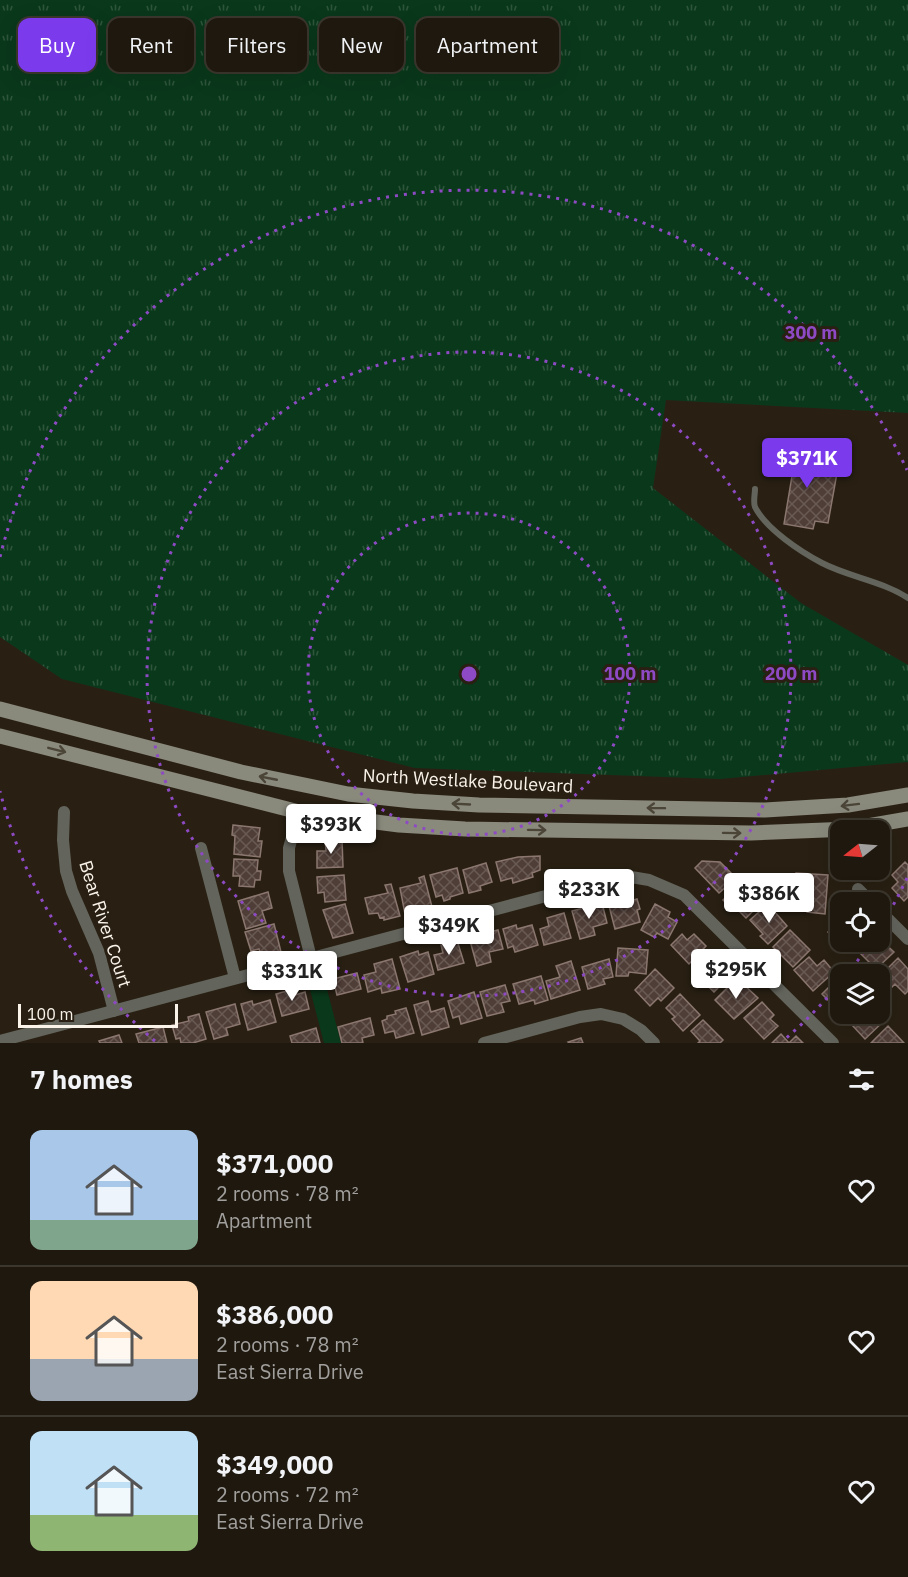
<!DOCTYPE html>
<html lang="en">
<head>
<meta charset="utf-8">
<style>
	:root { --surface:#1f180e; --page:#2c251c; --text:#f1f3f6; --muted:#a1a09e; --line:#3c372e; --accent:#7c3aed }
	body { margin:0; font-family:"IBM Plex Sans",sans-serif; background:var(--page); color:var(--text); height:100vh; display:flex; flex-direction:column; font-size:22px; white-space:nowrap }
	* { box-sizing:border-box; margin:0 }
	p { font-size:20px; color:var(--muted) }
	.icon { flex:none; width:33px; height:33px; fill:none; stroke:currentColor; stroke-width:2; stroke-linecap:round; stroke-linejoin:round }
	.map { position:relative; height:1043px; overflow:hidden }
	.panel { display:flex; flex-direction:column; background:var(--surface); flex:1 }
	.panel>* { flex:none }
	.hud { position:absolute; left:18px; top:18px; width:600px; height:54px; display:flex; gap:12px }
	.needle { width:39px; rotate:253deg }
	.fabs { position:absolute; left:830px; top:820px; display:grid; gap:12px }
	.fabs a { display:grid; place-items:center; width:60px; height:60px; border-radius:12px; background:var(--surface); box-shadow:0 6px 24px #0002,0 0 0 2px var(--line); font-size:30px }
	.scale { position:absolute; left:18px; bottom:15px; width:160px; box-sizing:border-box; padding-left:6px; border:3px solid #faf3ea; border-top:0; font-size:16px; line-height:21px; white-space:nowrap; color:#faf3ea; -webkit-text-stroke:4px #292013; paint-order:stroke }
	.price { position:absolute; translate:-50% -51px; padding:0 14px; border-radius:6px; background:#fff; color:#222; font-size:20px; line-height:39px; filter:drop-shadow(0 2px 3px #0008) }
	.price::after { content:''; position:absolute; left:50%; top:36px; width:18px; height:14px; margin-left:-9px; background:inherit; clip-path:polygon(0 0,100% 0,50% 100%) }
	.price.active { background:var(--accent); color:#fff }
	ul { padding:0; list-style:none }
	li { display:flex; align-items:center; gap:18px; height:150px; padding:0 30px }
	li+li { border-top:2px solid var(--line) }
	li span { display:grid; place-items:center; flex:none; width:168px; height:120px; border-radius:12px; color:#555 }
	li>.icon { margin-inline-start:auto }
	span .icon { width:72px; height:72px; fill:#fffc; stroke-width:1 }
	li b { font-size:26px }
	h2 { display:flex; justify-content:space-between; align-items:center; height:72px; padding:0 30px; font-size:26px }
	.tag { padding:0 21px; border-radius:12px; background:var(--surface); box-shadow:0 6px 24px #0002,0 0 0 2px var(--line); font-size:21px; line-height:54px }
	.tag.active { background:var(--accent); color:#fff }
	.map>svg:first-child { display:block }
	.grass { fill:url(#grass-tufts) }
	.park { fill:#0a381b }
	.building { fill:url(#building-cross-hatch); stroke:#8b776f; stroke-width:1.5 }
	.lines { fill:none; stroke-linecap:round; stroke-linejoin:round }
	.lane { stroke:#63645c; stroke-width:6 }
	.street { stroke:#63645c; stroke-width:12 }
	.secondary { stroke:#89897c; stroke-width:15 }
	.oneway { stroke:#4b4538 }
	.ring { fill:none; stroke:#8e4ac5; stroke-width:3; stroke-dasharray:3 6 }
	.labels { text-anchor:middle; stroke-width:6; stroke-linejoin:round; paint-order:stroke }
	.street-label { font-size:18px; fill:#faf3ea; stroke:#292013 }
	.centre { fill:#8e4ac5; stroke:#292013; stroke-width:3 }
	.ring-label { font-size:18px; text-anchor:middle; font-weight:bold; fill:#8e4ac5; stroke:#292013; stroke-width:6; stroke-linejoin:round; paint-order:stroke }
</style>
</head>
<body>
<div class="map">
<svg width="908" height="1043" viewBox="0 0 908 1043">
	<defs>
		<pattern id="grass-tufts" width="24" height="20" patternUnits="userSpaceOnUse" patternTransform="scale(1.5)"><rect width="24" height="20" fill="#0a381b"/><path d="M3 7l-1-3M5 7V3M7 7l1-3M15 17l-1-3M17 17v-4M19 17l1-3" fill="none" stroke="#2f553c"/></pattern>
		<pattern id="building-cross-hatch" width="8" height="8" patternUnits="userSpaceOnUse" patternTransform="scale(1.5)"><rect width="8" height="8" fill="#4f3d37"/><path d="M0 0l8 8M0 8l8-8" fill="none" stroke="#695a54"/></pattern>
	</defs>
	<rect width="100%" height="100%" fill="#292013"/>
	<path class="grass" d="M0,0H908V413L666,400L653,488L801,603L908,665V762L720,779L415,768L62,679L0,637Z"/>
	<path class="park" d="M322,970L341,1043H324L306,974Z"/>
	<path class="building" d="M775,452L828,460L829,469L837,473L828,523L815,521L813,529L784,524L792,476L772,473Z
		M233,825L260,828L258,841H262L260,857L234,854L235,836L232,835Z
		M325,839H342L343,867L317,868V851H326Z
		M540,856V870L532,873L533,877L513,883L512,878L501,881L496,862L518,857Z
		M234,859L258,860L257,871H261L260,880H255L254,887L239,886L240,876H233Z
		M702,861L720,862L736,878L719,893L695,868Z
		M905,862L908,865V897L904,901L892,888L898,882L892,875Z
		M486,863L492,882L480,886L481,890L469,893L463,870Z
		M457,868L463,893L450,897V899L444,901L442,895L436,897L430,875Z
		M796,873L828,875L825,914L807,912L808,889L795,888Z
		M344,875L346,900L325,902L324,892L318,893L317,877Z
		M424,876L432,907L405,914L400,888L421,883L419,878Z
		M741,883L761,903L746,918L736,908L733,910L723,900Z
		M391,884L400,916L384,920V917L380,918L378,913L369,914L365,898L388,893L385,885Z
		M268,892L272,908L262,911L266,923L246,929L238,901Z
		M619,899L620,904L637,899L640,909L637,910L640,922L615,929L608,902Z
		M602,903L607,923L593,927L595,935L580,939L572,911Z
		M345,904L353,933L333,938L323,910Z
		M655,904L670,912L668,917L677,922L668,939L657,933L654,937L641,930Z
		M768,904L787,926L768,944L760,936L763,934L750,920Z
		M564,913L571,938L544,945L540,929L549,926L547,918Z
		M839,914L840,942H855L845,951L828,932L837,924L833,920Z
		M274,924L281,952L262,957L259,949L251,951L245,932Z
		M516,925L517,929L532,925L538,945L515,952L513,946L508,948L503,929Z
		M498,930L503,949L489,952L491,962L477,966L469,937Z
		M790,930L810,950L793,967L773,947Z
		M682,934L687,940L694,934L706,946L689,964L671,945Z
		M457,940L464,963L438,970L434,955L443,953L441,945Z
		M881,940L894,952L876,969L858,951L868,942L874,947Z
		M618,948L648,950L646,974L629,972L628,976H616Z
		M418,951L419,955L428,952L434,974L408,982L400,957Z
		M712,955L723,966L717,972L726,980L714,992L694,973Z
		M809,957L817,966L824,960L834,972L813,991L794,970Z
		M898,958L908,969V991L905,994L895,984L888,991L879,982V977Z
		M392,959L400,989L382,993L381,988L368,992L364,975L376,972L374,964Z
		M609,959L613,977L603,979L605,984L588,989L582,967Z
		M571,961L580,990L551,999L546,981L560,977L556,966Z
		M655,969L674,988L661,1001L658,998L650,1006L635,990Z
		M357,973L361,989L337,995L333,979Z
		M541,976L548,1000L535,1004L534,1000L519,1004L513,984Z
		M840,976V1003L835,1007L822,994Z
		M742,983L758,998L734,1019L715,1000L730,985L735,990Z
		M505,985L510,1001L501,1003L504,1012L487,1016L480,992Z
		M294,989L295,995L305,992L309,1009L282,1016L276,994Z
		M474,992L482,1018L461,1024L459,1016L453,1018L448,1001Z
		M680,994L700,1015L683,1031L672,1019L675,1017L666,1008Z
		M270,1000L276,1022L248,1030L241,1004L252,1001L253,1005Z
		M428,1001L431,1012L444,1008L449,1027L422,1035L414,1005Z
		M762,1002L774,1015L770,1019L778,1026L764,1039L744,1018Z
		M235,1004L240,1024L226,1028L228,1035L214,1039L206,1012Z
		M406,1008L414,1033L396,1038L394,1031L385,1033L382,1021L387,1019V1016L396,1014L395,1011Z
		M879,1012L886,1019L865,1039L852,1025L857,1020L851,1014H879Z
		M199,1014L206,1039L193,1043H181L180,1038L176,1039L172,1025L189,1021L188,1017Z
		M370,1018L374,1035L362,1038L363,1043H342L338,1027Z
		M703,1020L723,1040L720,1043H698L700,1041L691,1031Z
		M888,1026L904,1043H871Z
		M163,1027L167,1043H139L136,1034Z
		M316,1028L320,1043H292L290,1036Z
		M781,1034L789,1043H772Z
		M119,1035L122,1043H100L99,1041Z
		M796,1036L803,1043H789Z
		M581,1038L583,1043H569L568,1042Z"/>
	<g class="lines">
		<path class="lane" d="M755,489C755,494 753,502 755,507C766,529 801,552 822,563C849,577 882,581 908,598"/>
		<path class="street" d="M64,812L63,840L66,871L72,891L99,953L114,1011
			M299,812L289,848V871L311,958
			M201,848L235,978
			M858,889L872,903
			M879,910L908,939
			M0,1041L591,884L611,879L631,877L649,880L684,895L833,1043
			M484,1043L580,1017L601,1014L623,1019L641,1030L654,1043"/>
		<path class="secondary" d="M0,709L241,772L348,794L413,801L479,805L765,810L848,805L908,795
			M0,736L299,812L399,825L465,829L751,833L850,829L908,819"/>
	</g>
	<defs><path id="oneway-shaft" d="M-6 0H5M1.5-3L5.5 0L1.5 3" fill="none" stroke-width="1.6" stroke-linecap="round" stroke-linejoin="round" transform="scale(1.5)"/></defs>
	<g class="oneway">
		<use href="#oneway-shaft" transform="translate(57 750) rotate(14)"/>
		<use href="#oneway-shaft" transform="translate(268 778) rotate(-169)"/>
		<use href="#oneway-shaft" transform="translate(461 804) rotate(-177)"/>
		<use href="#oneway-shaft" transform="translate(850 805) rotate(173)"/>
		<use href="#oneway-shaft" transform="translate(656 808) rotate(-179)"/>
		<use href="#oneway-shaft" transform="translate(537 830) rotate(1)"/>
		<use href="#oneway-shaft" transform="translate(732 833) rotate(1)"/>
	</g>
	<g class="ring">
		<circle cx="469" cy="674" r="161"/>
		<circle cx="469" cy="674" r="322"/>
		<path d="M907 878A483 483 0 0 1 881 926M869 944A483 483 0 0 1 847 975M839 984A483 483 0 0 1 783 1041M155 1041A483 483 0 0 1 0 791M0 557A483 483 0 0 1 907 470"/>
	</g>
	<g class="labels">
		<g class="street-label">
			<text transform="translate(468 781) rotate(3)" y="6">North Westlake Boulevard</text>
			<text transform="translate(105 924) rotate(72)" y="6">Bear River Court</text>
		</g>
	</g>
	<circle cx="469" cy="674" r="9" class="centre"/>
	<g class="ring-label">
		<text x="811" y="339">300 m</text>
		<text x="630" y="680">100 m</text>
		<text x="791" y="680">200 m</text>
	</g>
</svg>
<div class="fabs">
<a><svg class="needle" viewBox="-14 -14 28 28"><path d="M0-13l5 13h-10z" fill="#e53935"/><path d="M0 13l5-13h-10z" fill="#a1a09e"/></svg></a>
<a><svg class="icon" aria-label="locate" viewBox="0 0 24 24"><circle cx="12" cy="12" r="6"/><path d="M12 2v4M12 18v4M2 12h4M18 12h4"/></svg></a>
<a><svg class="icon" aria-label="layers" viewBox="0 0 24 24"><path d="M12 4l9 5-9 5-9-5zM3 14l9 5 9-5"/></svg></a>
</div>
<div class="scale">100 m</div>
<b class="price active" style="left:807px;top:489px">$371K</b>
<b class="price" style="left:331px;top:855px">$393K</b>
<b class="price" style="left:589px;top:920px">$233K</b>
<b class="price" style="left:769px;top:924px">$386K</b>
<b class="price" style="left:449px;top:956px">$349K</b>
<b class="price" style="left:736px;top:1000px">$295K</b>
<b class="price" style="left:292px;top:1002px">$331K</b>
<div class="hud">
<a class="tag active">Buy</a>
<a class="tag">Rent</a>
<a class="tag">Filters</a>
<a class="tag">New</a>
<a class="tag">Apartment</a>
</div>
</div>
<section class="panel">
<h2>7 homes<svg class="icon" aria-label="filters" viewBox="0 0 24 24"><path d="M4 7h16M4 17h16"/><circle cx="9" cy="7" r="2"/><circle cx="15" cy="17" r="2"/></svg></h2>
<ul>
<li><span style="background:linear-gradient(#a9c7e8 75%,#7fa58c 0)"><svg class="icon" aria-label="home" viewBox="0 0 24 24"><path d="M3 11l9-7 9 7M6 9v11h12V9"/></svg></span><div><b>$371,000</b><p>2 rooms · 78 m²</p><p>Apartment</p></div><svg class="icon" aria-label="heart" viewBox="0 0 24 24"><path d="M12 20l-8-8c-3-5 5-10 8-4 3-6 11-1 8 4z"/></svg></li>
<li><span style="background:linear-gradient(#ffd9b3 65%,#9aa5b1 0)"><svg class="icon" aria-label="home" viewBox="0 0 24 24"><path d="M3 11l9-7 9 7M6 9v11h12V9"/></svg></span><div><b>$386,000</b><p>2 rooms · 78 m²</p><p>East Sierra Drive</p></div><svg class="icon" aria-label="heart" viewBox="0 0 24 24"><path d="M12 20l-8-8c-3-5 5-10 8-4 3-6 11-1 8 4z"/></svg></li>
<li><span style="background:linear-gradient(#bfe0f5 70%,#8fb573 0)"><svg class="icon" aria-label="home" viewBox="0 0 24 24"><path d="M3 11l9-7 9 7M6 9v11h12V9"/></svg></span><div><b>$349,000</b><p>2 rooms · 72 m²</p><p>East Sierra Drive</p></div><svg class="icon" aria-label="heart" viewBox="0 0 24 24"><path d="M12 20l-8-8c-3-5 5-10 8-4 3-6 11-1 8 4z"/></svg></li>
</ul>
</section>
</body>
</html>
